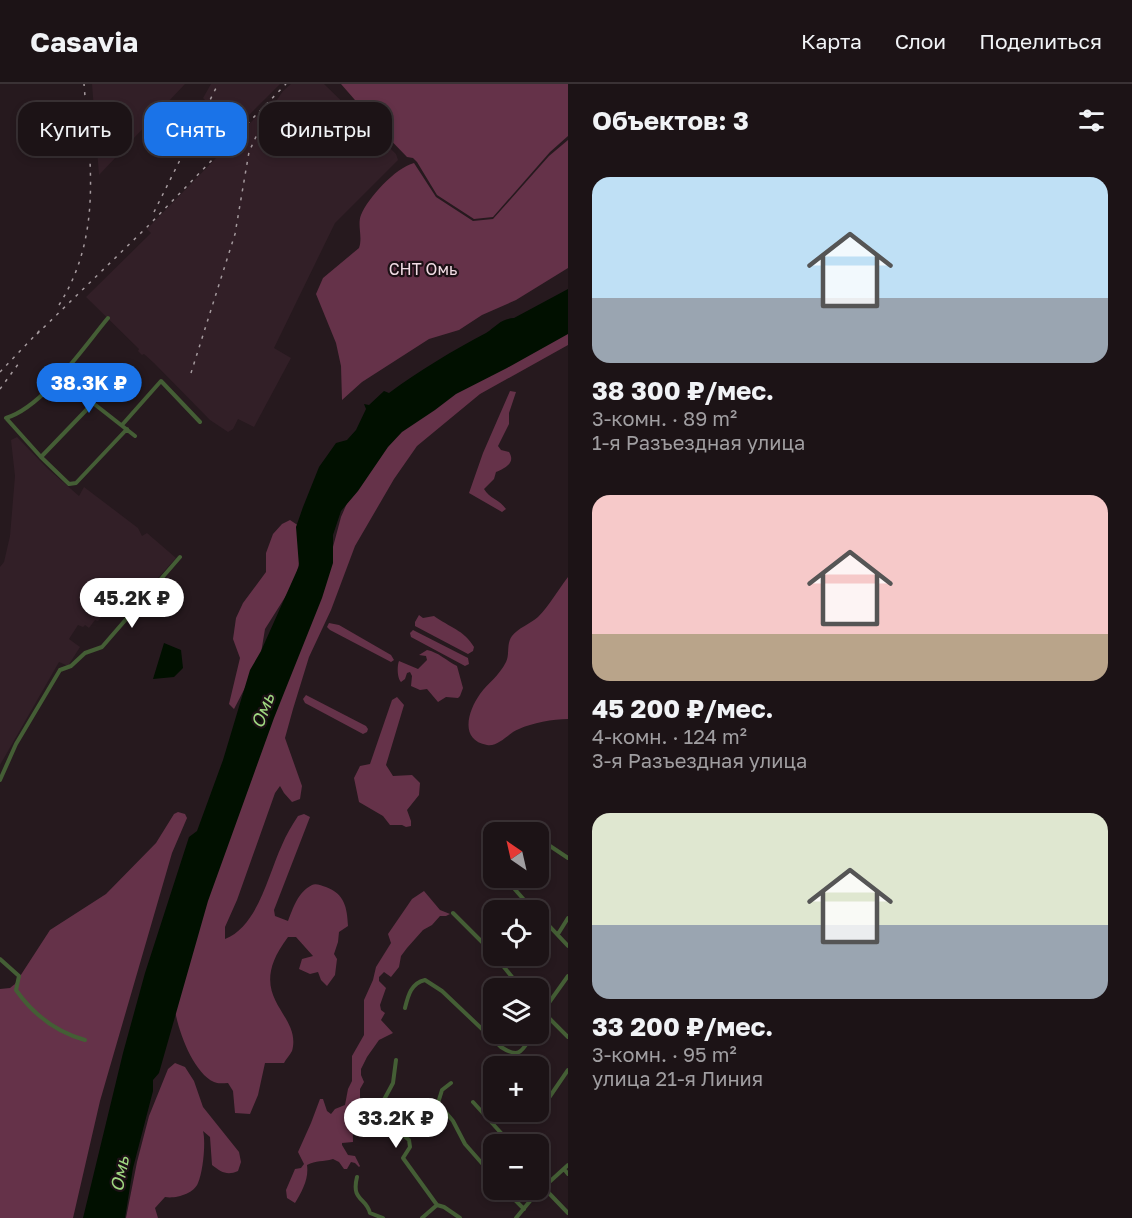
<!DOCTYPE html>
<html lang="ru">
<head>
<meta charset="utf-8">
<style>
	:root { --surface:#1c1316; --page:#292023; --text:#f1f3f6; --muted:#a09ea1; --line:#3a3235; --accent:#1a73e8 }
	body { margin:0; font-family:"Golos Text",sans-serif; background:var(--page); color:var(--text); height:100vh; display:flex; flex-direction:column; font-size:22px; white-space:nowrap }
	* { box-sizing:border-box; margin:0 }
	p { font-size:20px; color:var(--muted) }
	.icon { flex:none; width:33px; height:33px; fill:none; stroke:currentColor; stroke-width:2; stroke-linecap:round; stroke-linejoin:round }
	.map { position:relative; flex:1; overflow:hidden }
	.details { display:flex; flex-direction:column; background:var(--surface); width:564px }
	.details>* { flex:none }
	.guide { position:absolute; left:18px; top:18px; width:459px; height:54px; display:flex; gap:12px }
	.needle { width:39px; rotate:326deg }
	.tools { position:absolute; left:483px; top:738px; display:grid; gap:12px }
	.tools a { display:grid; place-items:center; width:66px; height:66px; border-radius:12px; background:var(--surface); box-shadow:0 3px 9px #0003,0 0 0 2px var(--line); font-size:30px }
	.price { position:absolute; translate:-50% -51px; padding:0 14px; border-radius:21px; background:#fff; color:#222; font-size:20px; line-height:39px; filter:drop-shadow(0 2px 3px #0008) }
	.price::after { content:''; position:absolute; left:50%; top:36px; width:18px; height:14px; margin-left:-9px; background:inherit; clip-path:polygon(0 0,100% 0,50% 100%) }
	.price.on { background:var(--accent); color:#fff }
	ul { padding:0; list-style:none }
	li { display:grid; align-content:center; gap:12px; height:318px; padding:0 24px }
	li span { display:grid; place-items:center; height:186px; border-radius:18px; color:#555 }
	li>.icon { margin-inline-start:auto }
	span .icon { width:108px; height:108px; fill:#fffc; stroke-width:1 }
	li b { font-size:26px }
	h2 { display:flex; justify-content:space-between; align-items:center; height:72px; padding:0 24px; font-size:26px }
	.pill { padding:0 21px; border-radius:18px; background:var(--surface); box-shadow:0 3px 9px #0003,0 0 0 2px var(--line); font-size:21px; line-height:54px }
	.pill.on { background:var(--accent); color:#fff }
	header { display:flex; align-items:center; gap:36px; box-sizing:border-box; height:84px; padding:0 30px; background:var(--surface); border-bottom:2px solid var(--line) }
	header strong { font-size:28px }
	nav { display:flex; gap:33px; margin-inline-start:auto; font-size:21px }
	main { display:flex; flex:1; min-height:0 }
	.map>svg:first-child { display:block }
	.built { fill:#321f27 }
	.green { fill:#653249 }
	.water { fill:#011000 }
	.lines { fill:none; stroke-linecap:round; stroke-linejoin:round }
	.street { stroke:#445e35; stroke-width:4 }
	.rail { stroke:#a59a9e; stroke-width:1.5; stroke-dasharray:3 6; stroke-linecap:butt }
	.labels { text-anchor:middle; stroke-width:4.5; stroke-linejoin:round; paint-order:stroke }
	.park-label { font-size:16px; fill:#f1dce4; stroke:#1c1015 }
	.water-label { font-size:18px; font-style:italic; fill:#9fd780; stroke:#1c1015 }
</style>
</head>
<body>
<header>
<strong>Casavia</strong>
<nav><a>Карта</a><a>Слои</a><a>Поделиться</a></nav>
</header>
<main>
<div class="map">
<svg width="568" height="1134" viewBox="0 0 568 1134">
	<rect width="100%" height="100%" fill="#26191e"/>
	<path class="built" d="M92,0H185L99,91Z
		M211,0H280L234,46L203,14Z
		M291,0H324L396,70L398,76L335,139L274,264L291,274L254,343L238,335L233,345L228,348L210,336L154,279L144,270L142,271L138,267L139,265L86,213L151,149L147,145L257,32L261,30L265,23L270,26L283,7Z
		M17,353L47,384L79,412L84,403L138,444L142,452L147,449L176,474L147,506L132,494L98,537L95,536L89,544L85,541L83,543L78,541L69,555L80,563L68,582L59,578L0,681V483L4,478L10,452L15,392L11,356Z"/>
	<path class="green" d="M341,0H568V52L550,68L493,133L474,135L437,111L417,78L413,74L407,73C384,50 363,25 341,0Z
		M568,56V184L516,216L482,231L459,246L429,255L362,298L342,316L341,282L336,259L316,210L323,194L359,164C363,153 357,141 361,131C368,114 395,84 414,79L436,113L473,137L493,135L549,72Z
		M568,246V261L480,310L417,362L394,395L355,462L331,526L309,573L293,625L285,654L302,702L300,715L292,718L284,709L280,702L275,709L237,816L225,843V855C258,842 268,791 282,761C286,751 292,741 298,732L304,730L310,733L274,826L275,832L288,837C293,824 298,808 312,801C316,799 322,802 326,803C345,810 347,824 348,842L339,848L338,858L334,870L337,875L335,891L327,902L321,896L318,888L310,890L299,885L302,875L313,872L296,853H288C241,915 303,928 292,967C290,971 286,975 284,979H265L258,1011L250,1030L235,1029L233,1007L228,999C223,999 218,1000 214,998C192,988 176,942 174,919C174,910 177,900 179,891L326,489L341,433L351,410L397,349L445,314Z
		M510,307L516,308L509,329V340L498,362L501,366L509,368C516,379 505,384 496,388L494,395L484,405C489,414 500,416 506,425L502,428L469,409L483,369Z
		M290,436L299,442L302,468L294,499L265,545L260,575L234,625L229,620L240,574L233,555L236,534L243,519L266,488V469L273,450L282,440Z
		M568,493V635C553,635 532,639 519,645C508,649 499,663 487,661C459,656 468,627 480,610C488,599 499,592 506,578C510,571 506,560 512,552C518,544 530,540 538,533C549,522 558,506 568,493Z
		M419,531L423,534L434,532C449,543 464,546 474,563L473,567L468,570L415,542V538Z
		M329,539L339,541L391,571L394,576L391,578L330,546L327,543Z
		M413,546L468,574L469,580L465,582L411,553L410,549Z
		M427,566C438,568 447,577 457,582L463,604L460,612L458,614L446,613L438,618L427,605L420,606L411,602L412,592L410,588L407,589L405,595L401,598C397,594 397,582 399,577L418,585L427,576L426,572L419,571Z
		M306,611L366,642L368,645L367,648L363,650L305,619L303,615Z
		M397,613L404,621L386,681L393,692L412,691L420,699L419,711L407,726L411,737V742L406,743L402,741H390L383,732L359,718L354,694L360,682L370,680L392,616Z
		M178,728L185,730L187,734L172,769L100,1017L73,1134H0V905L10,904L15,900L50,846L106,810L156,759L174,730Z
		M424,807L440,826L450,830L446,832H440L432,841L423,846L407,864L401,872L399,883L391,893L384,888L379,893V897L386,904L380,921L381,926L385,929L381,936L393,949L379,956L367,973L361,985V991L364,998L360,1005V1014C369,1024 359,1030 355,1040C352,1046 353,1051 353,1058L342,1059V1061L348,1071L355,1072L360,1082L359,1083L355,1079L351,1078L347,1085H344L339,1078L333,1075C323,1078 316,1076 307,1081C309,1095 302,1107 295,1119L287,1114L286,1106L295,1085L301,1084L304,1080L298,1068L311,1039L320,1015H323L327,1027L331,1030L335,1025L345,1021L348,1005L352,997V972L364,951V916L373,896L376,883L391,859L388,850L412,815Z
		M175,979L185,983L194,997L203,1023L239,1068L241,1078L238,1087C227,1092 221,1088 212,1081L210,1053L203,1047C206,1058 203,1088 198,1099C194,1110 175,1115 165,1113L155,1124L158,1134H126L137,1078L149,1032L168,985Z"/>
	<path class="water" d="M568,205V250L507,284L456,310L435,326L402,348L388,363L358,407L341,427L333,451V479L322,514L274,634L208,817L159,989L153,996V1007L133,1084L125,1134H83L123,969L145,889L189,753L197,747L223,676L250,586L261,567L299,482L296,443L303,423L319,383L336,359L347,356L356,346L366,325L364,320L369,321L384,307L389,309C420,286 452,267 486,249C497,242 500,235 514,234Z
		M164,559L181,566L183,584L174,593L153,595Z"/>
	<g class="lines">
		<path class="street" d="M60,290L93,319L135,352
			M6,334L41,373L69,400L76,399L127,345
			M6,334C43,323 83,264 108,234
			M122,341L161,297L200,338
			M41,373L93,319
			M0,696L16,660L60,586L71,582L85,569L102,563L180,473
			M538,754L568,774
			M505,794L533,826
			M453,829L494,870
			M538,830L568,862
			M558,850L568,834
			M495,872L521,904
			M0,875L19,892L16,906C33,930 56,948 85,956
			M538,923L568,953
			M405,924C408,912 411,899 425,896L442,907L501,963C521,976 522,966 533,950
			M543,927L568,892
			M538,942L547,932
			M396,976L393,999L379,1025L392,1042L409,1056L410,1063L403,1074L437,1121L444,1123L460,1134
			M451,999L442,1006L438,1019L453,1037L465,1060L494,1093
			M473,1018L511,1060
			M544,1021L568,986
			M564,1085L568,1090
			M357,1093C351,1117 366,1113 370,1129L383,1134
			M544,1104L568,1129
			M505,1106L524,1125
			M422,1134L437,1121
			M516,1134L535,1111L568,1081"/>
		<path class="rail" d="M154,128L218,0
			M59,221C103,151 90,78 84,0
			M37,250L147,143L286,0
			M0,288L43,243
			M191,289L235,150L249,68L269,24
			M0,305L19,279"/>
	</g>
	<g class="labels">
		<g class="park-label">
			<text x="423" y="191">СНТ Омь</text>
		</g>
		<g class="water-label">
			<text transform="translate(263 627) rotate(-69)" y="6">Омь</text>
			<text transform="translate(120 1090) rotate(-79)" y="6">Омь</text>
		</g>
	</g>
</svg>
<div class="tools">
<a><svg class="needle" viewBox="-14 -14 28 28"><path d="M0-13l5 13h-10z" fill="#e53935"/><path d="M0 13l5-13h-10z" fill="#a09ea1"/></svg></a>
<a><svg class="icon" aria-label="locate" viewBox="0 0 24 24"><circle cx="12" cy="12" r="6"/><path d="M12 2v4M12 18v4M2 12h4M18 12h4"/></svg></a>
<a><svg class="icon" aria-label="layers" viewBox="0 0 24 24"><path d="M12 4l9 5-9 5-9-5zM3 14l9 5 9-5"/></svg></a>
<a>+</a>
<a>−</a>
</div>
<b class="price on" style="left:89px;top:330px">38.3K ₽</b>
<b class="price" style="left:132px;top:545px">45.2K ₽</b>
<b class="price" style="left:396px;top:1065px">33.2K ₽</b>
<div class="guide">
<a class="pill">Купить</a>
<a class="pill on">Снять</a>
<a class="pill">Фильтры</a>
</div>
</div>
<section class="details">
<h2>Объектов: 3<svg class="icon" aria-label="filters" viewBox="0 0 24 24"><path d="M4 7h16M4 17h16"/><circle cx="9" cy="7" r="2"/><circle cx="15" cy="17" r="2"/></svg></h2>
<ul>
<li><span style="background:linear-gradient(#bfe0f5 65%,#9aa5b1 0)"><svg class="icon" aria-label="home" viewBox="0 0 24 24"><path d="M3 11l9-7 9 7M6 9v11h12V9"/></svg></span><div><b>38 300 ₽/мес.</b><p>3-комн. · 89 m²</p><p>1-я Разъездная улица</p></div></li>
<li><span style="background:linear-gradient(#f6c9c9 75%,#b9a48a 0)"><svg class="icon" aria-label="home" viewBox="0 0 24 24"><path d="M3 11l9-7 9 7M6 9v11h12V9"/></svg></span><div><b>45 200 ₽/мес.</b><p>4-комн. · 124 m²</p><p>3-я Разъездная улица</p></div></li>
<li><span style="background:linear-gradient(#dfe7d0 60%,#9aa5b1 0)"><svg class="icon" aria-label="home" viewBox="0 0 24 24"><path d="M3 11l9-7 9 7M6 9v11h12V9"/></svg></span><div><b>33 200 ₽/мес.</b><p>3-комн. · 95 m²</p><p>улица 21-я Линия</p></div></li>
</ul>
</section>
</main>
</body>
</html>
